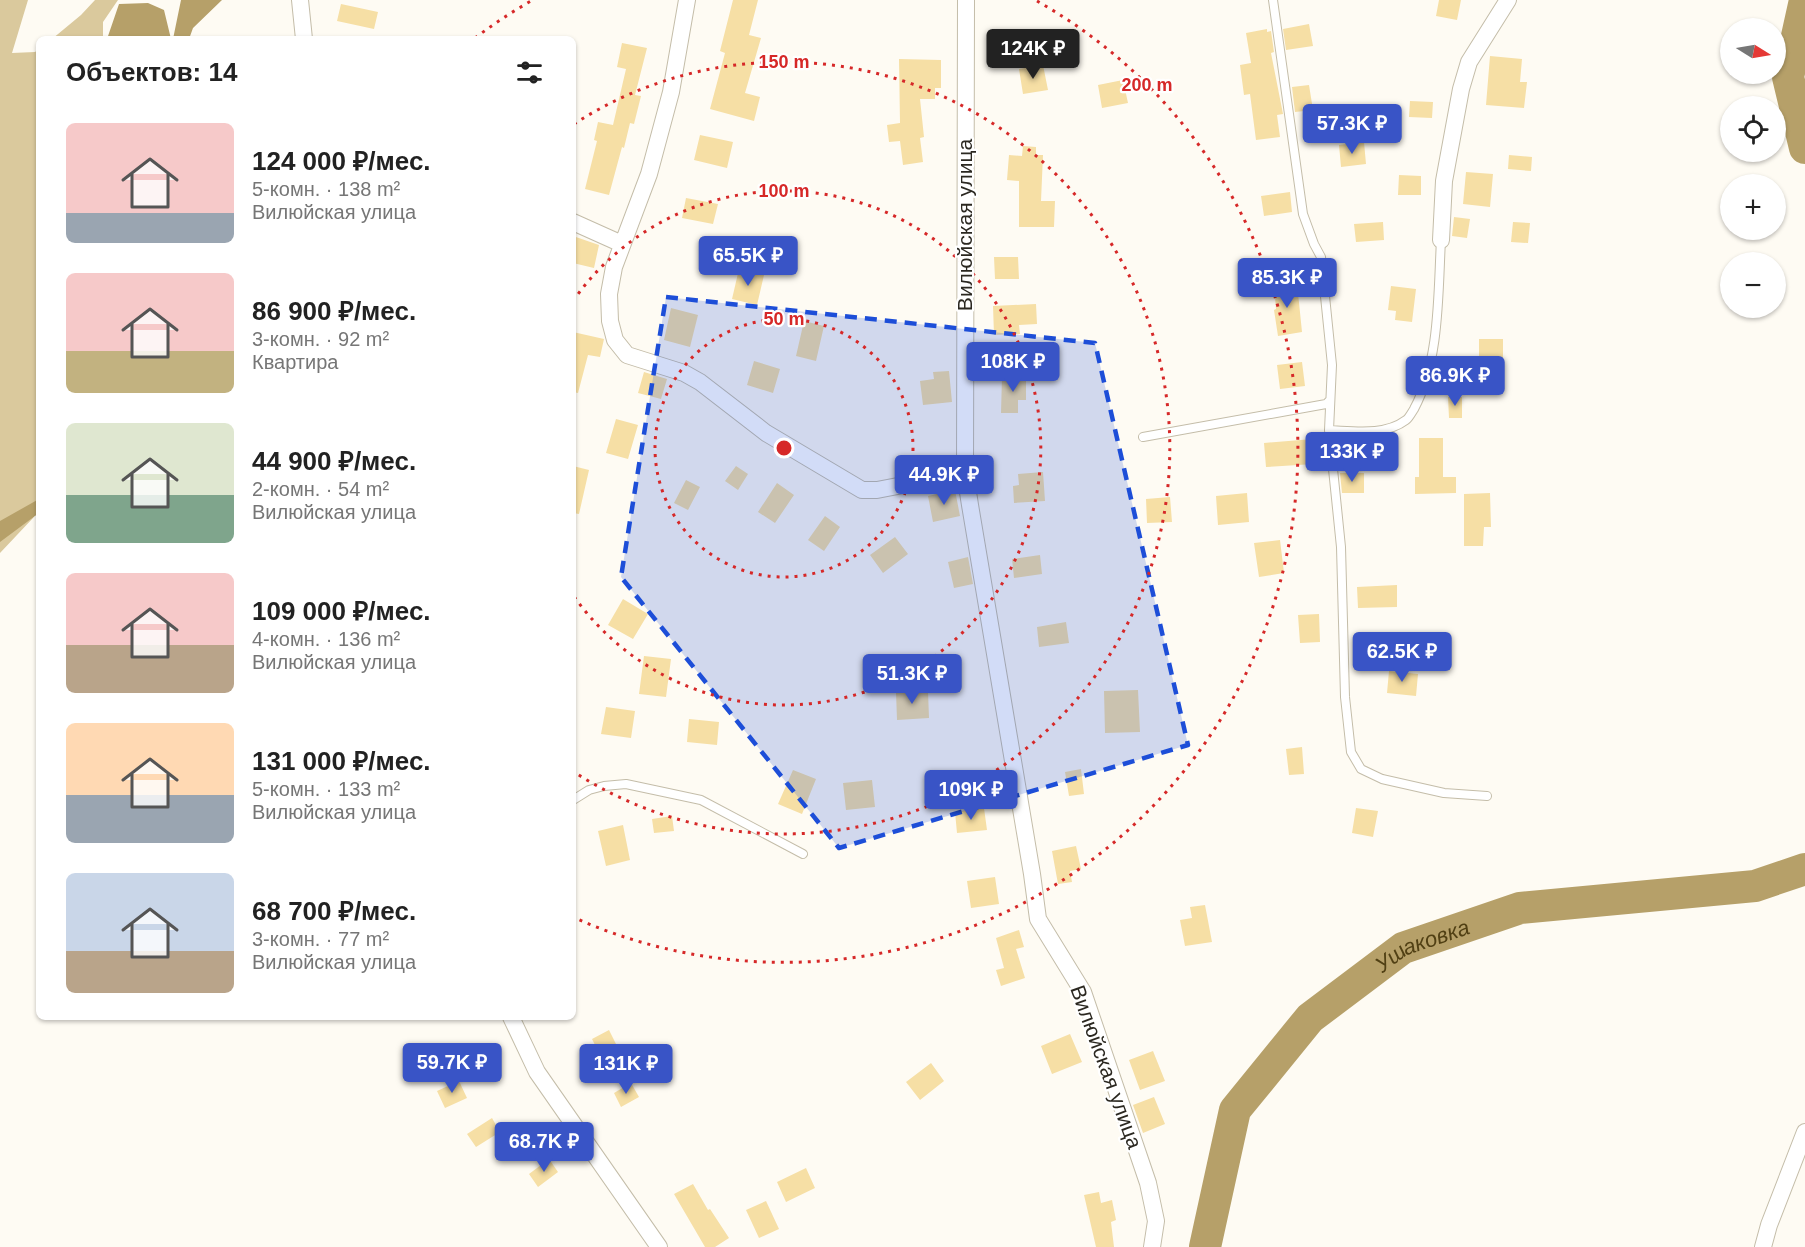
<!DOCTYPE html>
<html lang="ru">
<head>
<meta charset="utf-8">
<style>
	:root { --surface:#fff; --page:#f6f6f6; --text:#222; --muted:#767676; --accent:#3954c6 }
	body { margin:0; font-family:Helvetica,sans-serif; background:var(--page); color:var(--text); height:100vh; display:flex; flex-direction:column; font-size:22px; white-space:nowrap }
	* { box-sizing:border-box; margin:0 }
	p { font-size:20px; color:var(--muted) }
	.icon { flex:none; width:33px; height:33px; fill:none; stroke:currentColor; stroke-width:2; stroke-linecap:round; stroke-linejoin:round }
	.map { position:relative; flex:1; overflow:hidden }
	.panel { position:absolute; left:36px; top:36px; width:540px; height:984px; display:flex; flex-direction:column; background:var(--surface); border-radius:9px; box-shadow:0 2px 4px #0004 }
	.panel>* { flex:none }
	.needle { width:39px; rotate:101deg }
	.fabs { position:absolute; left:1720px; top:18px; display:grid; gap:12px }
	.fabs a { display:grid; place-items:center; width:66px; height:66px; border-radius:50%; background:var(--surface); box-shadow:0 2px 4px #0004; font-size:30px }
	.price { position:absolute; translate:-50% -51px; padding:0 14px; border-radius:6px; background:var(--accent); color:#fff; font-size:20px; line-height:39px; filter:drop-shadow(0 2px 3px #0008) }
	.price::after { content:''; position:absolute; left:50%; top:36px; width:18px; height:14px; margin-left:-9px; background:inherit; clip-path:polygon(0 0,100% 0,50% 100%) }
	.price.active { background:#222; color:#fff }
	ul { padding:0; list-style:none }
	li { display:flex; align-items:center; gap:18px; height:150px; padding:0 30px }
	li span { display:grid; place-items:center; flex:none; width:168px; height:120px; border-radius:9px; color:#555 }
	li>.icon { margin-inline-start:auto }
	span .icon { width:72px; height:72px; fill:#fffc; stroke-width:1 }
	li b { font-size:26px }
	h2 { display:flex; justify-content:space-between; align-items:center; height:72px; padding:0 30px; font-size:26px }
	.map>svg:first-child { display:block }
	.green { fill:#dac99d }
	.water { fill:#b6a069 }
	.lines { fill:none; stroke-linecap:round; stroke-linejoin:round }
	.river { stroke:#b6a069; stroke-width:32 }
	.building { fill:#f6dfa5 }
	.lane-casing { stroke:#c4bda9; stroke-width:10 }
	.street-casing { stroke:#c4bda9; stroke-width:18 }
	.lane { stroke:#fff; stroke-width:8 }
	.street { stroke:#fff; stroke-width:16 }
	.marked { fill:#1d4ed8; fill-opacity:0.2; stroke:#1d4ed8; stroke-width:4.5; stroke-dasharray:12 8; stroke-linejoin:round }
	.ring { fill:none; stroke:#d62828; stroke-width:3; stroke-dasharray:3 6 }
	.labels { text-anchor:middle; stroke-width:4.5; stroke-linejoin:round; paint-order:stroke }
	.street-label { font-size:21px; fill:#2b2821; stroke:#fff }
	.water-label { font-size:22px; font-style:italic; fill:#514014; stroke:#fff }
	.centre { fill:#d62828; stroke:#fff; stroke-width:3 }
	.ring-label { font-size:18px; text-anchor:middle; font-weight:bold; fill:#d62828; stroke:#fff; stroke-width:4.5; stroke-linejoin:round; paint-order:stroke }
</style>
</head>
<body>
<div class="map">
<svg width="1805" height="1247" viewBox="0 0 1805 1247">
	<rect width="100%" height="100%" fill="#fefbf3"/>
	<path class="green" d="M0,0H28L12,53L35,52L39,49V508L33,518L0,553Z
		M95,0H118L103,22V39H52L81,15Z"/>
	<path class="water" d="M181,0H222L193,28L189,39H173Z
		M148,3L164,10L171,39H107L119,4Z
		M39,499V513L0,542V521Z"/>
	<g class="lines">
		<g class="river">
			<path d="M1805,0L1788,77L1805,148"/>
			<path id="s1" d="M1205,1247L1235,1110L1310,1018L1403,948L1520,908L1755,886L1805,869"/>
		</g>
	</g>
	<path class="building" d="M733,0H758L749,35L761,38L745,93L760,97L754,121L710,109L725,53L720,51Z
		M1439,0H1461L1457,20L1436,16Z
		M341,4L378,12L374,29L337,21Z
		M1309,24L1313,46L1286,50L1283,29Z
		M1267,29V32L1271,31L1274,52L1271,53L1283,114L1277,115L1280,137L1256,140L1250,94L1244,95L1240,65L1251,63L1246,33Z
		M622,43L647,48L635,95L641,96L634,124L630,123L624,148L622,147L609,195L585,189L597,141L594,140L598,122L613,125L626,69L617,67Z
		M1490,56L1522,59L1520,82H1527L1524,108L1486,105Z
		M899,59L941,60V88H935V99H920L924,137L920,138L923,162L903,165L900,141L889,142L887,125L900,123Z
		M1043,65L1048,90L1023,94L1019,69Z
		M1123,80L1128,103L1102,108L1098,85Z
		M1309,85L1313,110L1295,112L1292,87Z
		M1410,101L1433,102L1432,118L1409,117Z
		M700,135L733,142L727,168L694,160Z
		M1364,142L1366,164L1341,167L1339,145Z
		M1023,146L1036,147V155H1043L1041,201H1055L1054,227H1019V181L1007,180L1009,155L1022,156Z
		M1509,155L1532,157L1531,171L1508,169Z
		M1466,172L1493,174L1490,207L1463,204Z
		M1399,175L1421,176V195H1398Z
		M1290,192L1292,212L1264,216L1261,196Z
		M686,198L718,204L713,224L682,218Z
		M1454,217L1470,219L1467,238L1452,236Z
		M1383,222L1384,240L1356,242L1354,224Z
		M1513,222L1530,223L1528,243L1511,242Z
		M573,236L599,245L594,268L573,263Z
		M994,257H1018L1019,279H995Z
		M739,269L764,275L757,305L732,299Z
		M1297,283L1302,332L1278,336L1274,310L1276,309L1274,285Z
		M1391,286L1416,289L1412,322L1395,320L1396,311L1388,310Z
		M1036,304L1037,324L1019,325L1020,334L994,335L993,306Z
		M671,308L698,315L690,347L664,340Z
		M804,321L824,326L816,361L796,356Z
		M573,332L604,339L600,357L588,355L578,393L573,392Z
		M1479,339H1503V363H1479Z
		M754,361L780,369L773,393L747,385Z
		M1302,362L1305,386L1280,389L1277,365Z
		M949,371L952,402L923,405L920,381L934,379L933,372Z
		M644,372L667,379L661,399L638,393Z
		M1002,376H1026V400H1018V413H1001Z
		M1448,397H1462V418H1449Z
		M616,419L638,425L628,459L606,453Z
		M1419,438H1443V477H1456V493L1415,494V477H1419Z
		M1313,439L1314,464L1266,467L1264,443Z
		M573,466L589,470L579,514L573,513Z
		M736,466L748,474L738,490L725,481Z
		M1043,472L1045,501L1014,503L1013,486L1019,485L1018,474Z
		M1340,473H1364V493H1342Z
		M686,480L700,487L688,510L674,503Z
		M777,483L794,495L775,523L758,512Z
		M955,490L960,516L933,522L928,496Z
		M1247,493L1249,522L1218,525L1216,496Z
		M1490,493L1491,527H1484L1483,546H1464V494Z
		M1170,497L1172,522L1147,523L1146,499Z
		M825,516L840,527L824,551L808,540Z
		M895,537L908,554L883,573L870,555Z
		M1280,540L1284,573L1259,577L1254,543Z
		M1040,555L1042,574L1014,578L1012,559Z
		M968,557L973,584L954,588L948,562Z
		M1397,585V607L1358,608L1357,587Z
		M623,599L648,614L633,639L608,625Z
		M1319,614L1320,642L1300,643L1298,615Z
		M1066,622L1069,643L1039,647L1037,627Z
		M644,656L671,659L666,697L639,694Z
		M1389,671L1418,674L1416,696L1387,693Z
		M1138,690L1140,732L1105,733L1104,691Z
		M928,691L929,718L897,720L896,692Z
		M606,707L635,711L631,738L601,734Z
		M689,719L719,722L717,745L687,742Z
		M1302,747L1304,774L1289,775L1286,749Z
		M1081,769L1084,794L1069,796L1065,772Z
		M793,770L816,779L802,814L778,804Z
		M872,780L875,807L846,810L843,783Z
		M984,808L987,830L957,833L955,812Z
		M1356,808L1378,811L1373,837L1352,833Z
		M672,816L674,831L654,833L652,819Z
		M623,825L630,860L606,866L598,831Z
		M1076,846L1081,869L1070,871L1072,882L1058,884L1052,851Z
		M995,877L999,904L971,908L967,881Z
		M1205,905L1212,942L1185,946L1180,920L1192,918L1190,907Z
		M1019,930L1024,947L1016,949L1025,978L1001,986L996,970L1004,968L996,938Z
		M609,1030L620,1052L603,1061L592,1039Z
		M1070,1034L1082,1062L1052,1074L1041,1046Z
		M1153,1051L1165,1081L1140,1090L1129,1060Z
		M931,1063L944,1081L920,1100L906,1082Z
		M459,1081L467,1098L445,1108L437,1091Z
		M631,1083L639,1097L621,1107L614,1093Z
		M1154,1097L1165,1124L1143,1133L1133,1105Z
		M492,1118L500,1132L476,1147L467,1134Z
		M549,1159L558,1172L538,1187L529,1174Z
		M806,1168L815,1188L786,1202L777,1182Z
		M693,1184L708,1210L710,1209L729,1238L715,1247H705L674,1194Z
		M1099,1192L1101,1203L1112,1200L1116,1220L1111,1222L1114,1247H1096L1084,1195Z
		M766,1201L779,1229L759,1238L746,1210Z"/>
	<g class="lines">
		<defs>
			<path id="lane" d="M1273,0L1303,214L1314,244L1321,257L1332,365L1329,430L1341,547L1345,697L1351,752L1361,769L1382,779L1444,793L1487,796
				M1329,430C1354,431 1385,436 1406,420C1409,418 1412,412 1414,409C1440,361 1438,293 1441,240
				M1143,437L1326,404L1330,400
				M573,800L589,790L604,786L626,784L701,800L803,854
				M571,1122L563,1132L573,1149"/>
			<path id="street" d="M300,0L304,39
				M687,0L671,92L649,174L614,267L609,294L610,321L615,340L627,355L684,373L700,382L766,433L862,490H877L965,473
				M966,0L965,473L970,505L1032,874L1038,919L1083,992L1148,1183L1156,1221L1152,1247
				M573,222L622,244
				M1441,240L1444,181L1461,89L1469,62L1508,0
				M511,1017L537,1072L659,1247
				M1763,1247L1769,1225L1805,1132"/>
		</defs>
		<use href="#lane" class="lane-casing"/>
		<use href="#street" class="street-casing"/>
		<use href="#lane" class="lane"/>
		<use href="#street" class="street"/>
	</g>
	<path class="marked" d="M666,297L1095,343L1188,745L839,848L621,577Z"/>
	<g class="ring">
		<circle cx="784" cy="448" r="129"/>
		<path d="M573 301A257 257 0 1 1 573 595"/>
		<path d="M574 124A386 386 0 1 1 574 772"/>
		<path d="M475 38A514 514 0 0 1 531 1M1037 1A514 514 0 0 1 575 918"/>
	</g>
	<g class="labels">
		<g class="street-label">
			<text transform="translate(965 225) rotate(-90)" y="7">Вилюйская улица</text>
			<text transform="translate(1106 1067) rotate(70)" y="7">Вилюйская улица</text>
		</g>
		<g class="water-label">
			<text dy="8" stroke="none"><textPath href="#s1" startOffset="394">Ушаковка</textPath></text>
		</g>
	</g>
	<circle cx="784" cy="448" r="9" class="centre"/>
	<g class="ring-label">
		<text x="784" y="68">150 m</text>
		<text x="1147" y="91">200 m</text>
		<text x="784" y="197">100 m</text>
		<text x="784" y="325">50 m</text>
	</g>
</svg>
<div class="fabs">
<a><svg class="needle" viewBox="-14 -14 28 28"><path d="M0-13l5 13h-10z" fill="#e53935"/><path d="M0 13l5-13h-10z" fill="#767676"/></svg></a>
<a><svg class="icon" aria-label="locate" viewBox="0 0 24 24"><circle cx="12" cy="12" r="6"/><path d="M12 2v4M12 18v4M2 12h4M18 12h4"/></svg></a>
<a>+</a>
<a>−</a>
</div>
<b class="price active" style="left:1033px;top:80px">124K ₽</b>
<b class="price" style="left:1352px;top:155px">57.3K ₽</b>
<b class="price" style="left:748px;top:287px">65.5K ₽</b>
<b class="price" style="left:1287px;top:309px">85.3K ₽</b>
<b class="price" style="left:1013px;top:393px">108K ₽</b>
<b class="price" style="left:1455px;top:407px">86.9K ₽</b>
<b class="price" style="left:1352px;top:483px">133K ₽</b>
<b class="price" style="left:944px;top:506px">44.9K ₽</b>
<b class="price" style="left:1402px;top:683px">62.5K ₽</b>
<b class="price" style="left:912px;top:705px">51.3K ₽</b>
<b class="price" style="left:971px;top:821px">109K ₽</b>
<b class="price" style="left:452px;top:1094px">59.7K ₽</b>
<b class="price" style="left:626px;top:1095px">131K ₽</b>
<b class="price" style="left:544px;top:1173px">68.7K ₽</b>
<section class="panel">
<h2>Объектов: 14<svg class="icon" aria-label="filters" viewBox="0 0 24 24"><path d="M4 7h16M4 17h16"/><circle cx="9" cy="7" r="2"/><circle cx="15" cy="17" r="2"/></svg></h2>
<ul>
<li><span style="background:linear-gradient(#f6c9c9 75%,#9aa5b1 0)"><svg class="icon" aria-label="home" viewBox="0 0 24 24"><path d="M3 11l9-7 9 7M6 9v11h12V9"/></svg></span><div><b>124 000 ₽/мес.</b><p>5-комн. · 138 m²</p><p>Вилюйская улица</p></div></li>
<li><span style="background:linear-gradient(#f6c9c9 65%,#c2b280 0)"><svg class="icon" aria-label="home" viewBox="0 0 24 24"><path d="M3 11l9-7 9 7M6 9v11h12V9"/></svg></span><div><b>86 900 ₽/мес.</b><p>3-комн. · 92 m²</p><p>Квартира</p></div></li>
<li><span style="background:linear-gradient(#dfe7d0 60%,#7fa58c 0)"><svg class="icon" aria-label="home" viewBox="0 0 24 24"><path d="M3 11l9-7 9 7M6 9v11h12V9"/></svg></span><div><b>44 900 ₽/мес.</b><p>2-комн. · 54 m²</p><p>Вилюйская улица</p></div></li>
<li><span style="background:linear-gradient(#f6c9c9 60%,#b9a48a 0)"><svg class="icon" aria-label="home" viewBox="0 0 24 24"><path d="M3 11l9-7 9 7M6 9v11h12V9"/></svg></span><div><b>109 000 ₽/мес.</b><p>4-комн. · 136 m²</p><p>Вилюйская улица</p></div></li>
<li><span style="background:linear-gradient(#ffd9b3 60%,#9aa5b1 0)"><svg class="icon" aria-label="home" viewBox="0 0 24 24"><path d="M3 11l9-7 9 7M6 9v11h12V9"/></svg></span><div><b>131 000 ₽/мес.</b><p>5-комн. · 133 m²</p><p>Вилюйская улица</p></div></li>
<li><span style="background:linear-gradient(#c9d6e8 65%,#b9a48a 0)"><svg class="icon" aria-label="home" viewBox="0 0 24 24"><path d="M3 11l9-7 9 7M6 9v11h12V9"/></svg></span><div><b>68 700 ₽/мес.</b><p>3-комн. · 77 m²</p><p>Вилюйская улица</p></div></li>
</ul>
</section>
</div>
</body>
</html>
